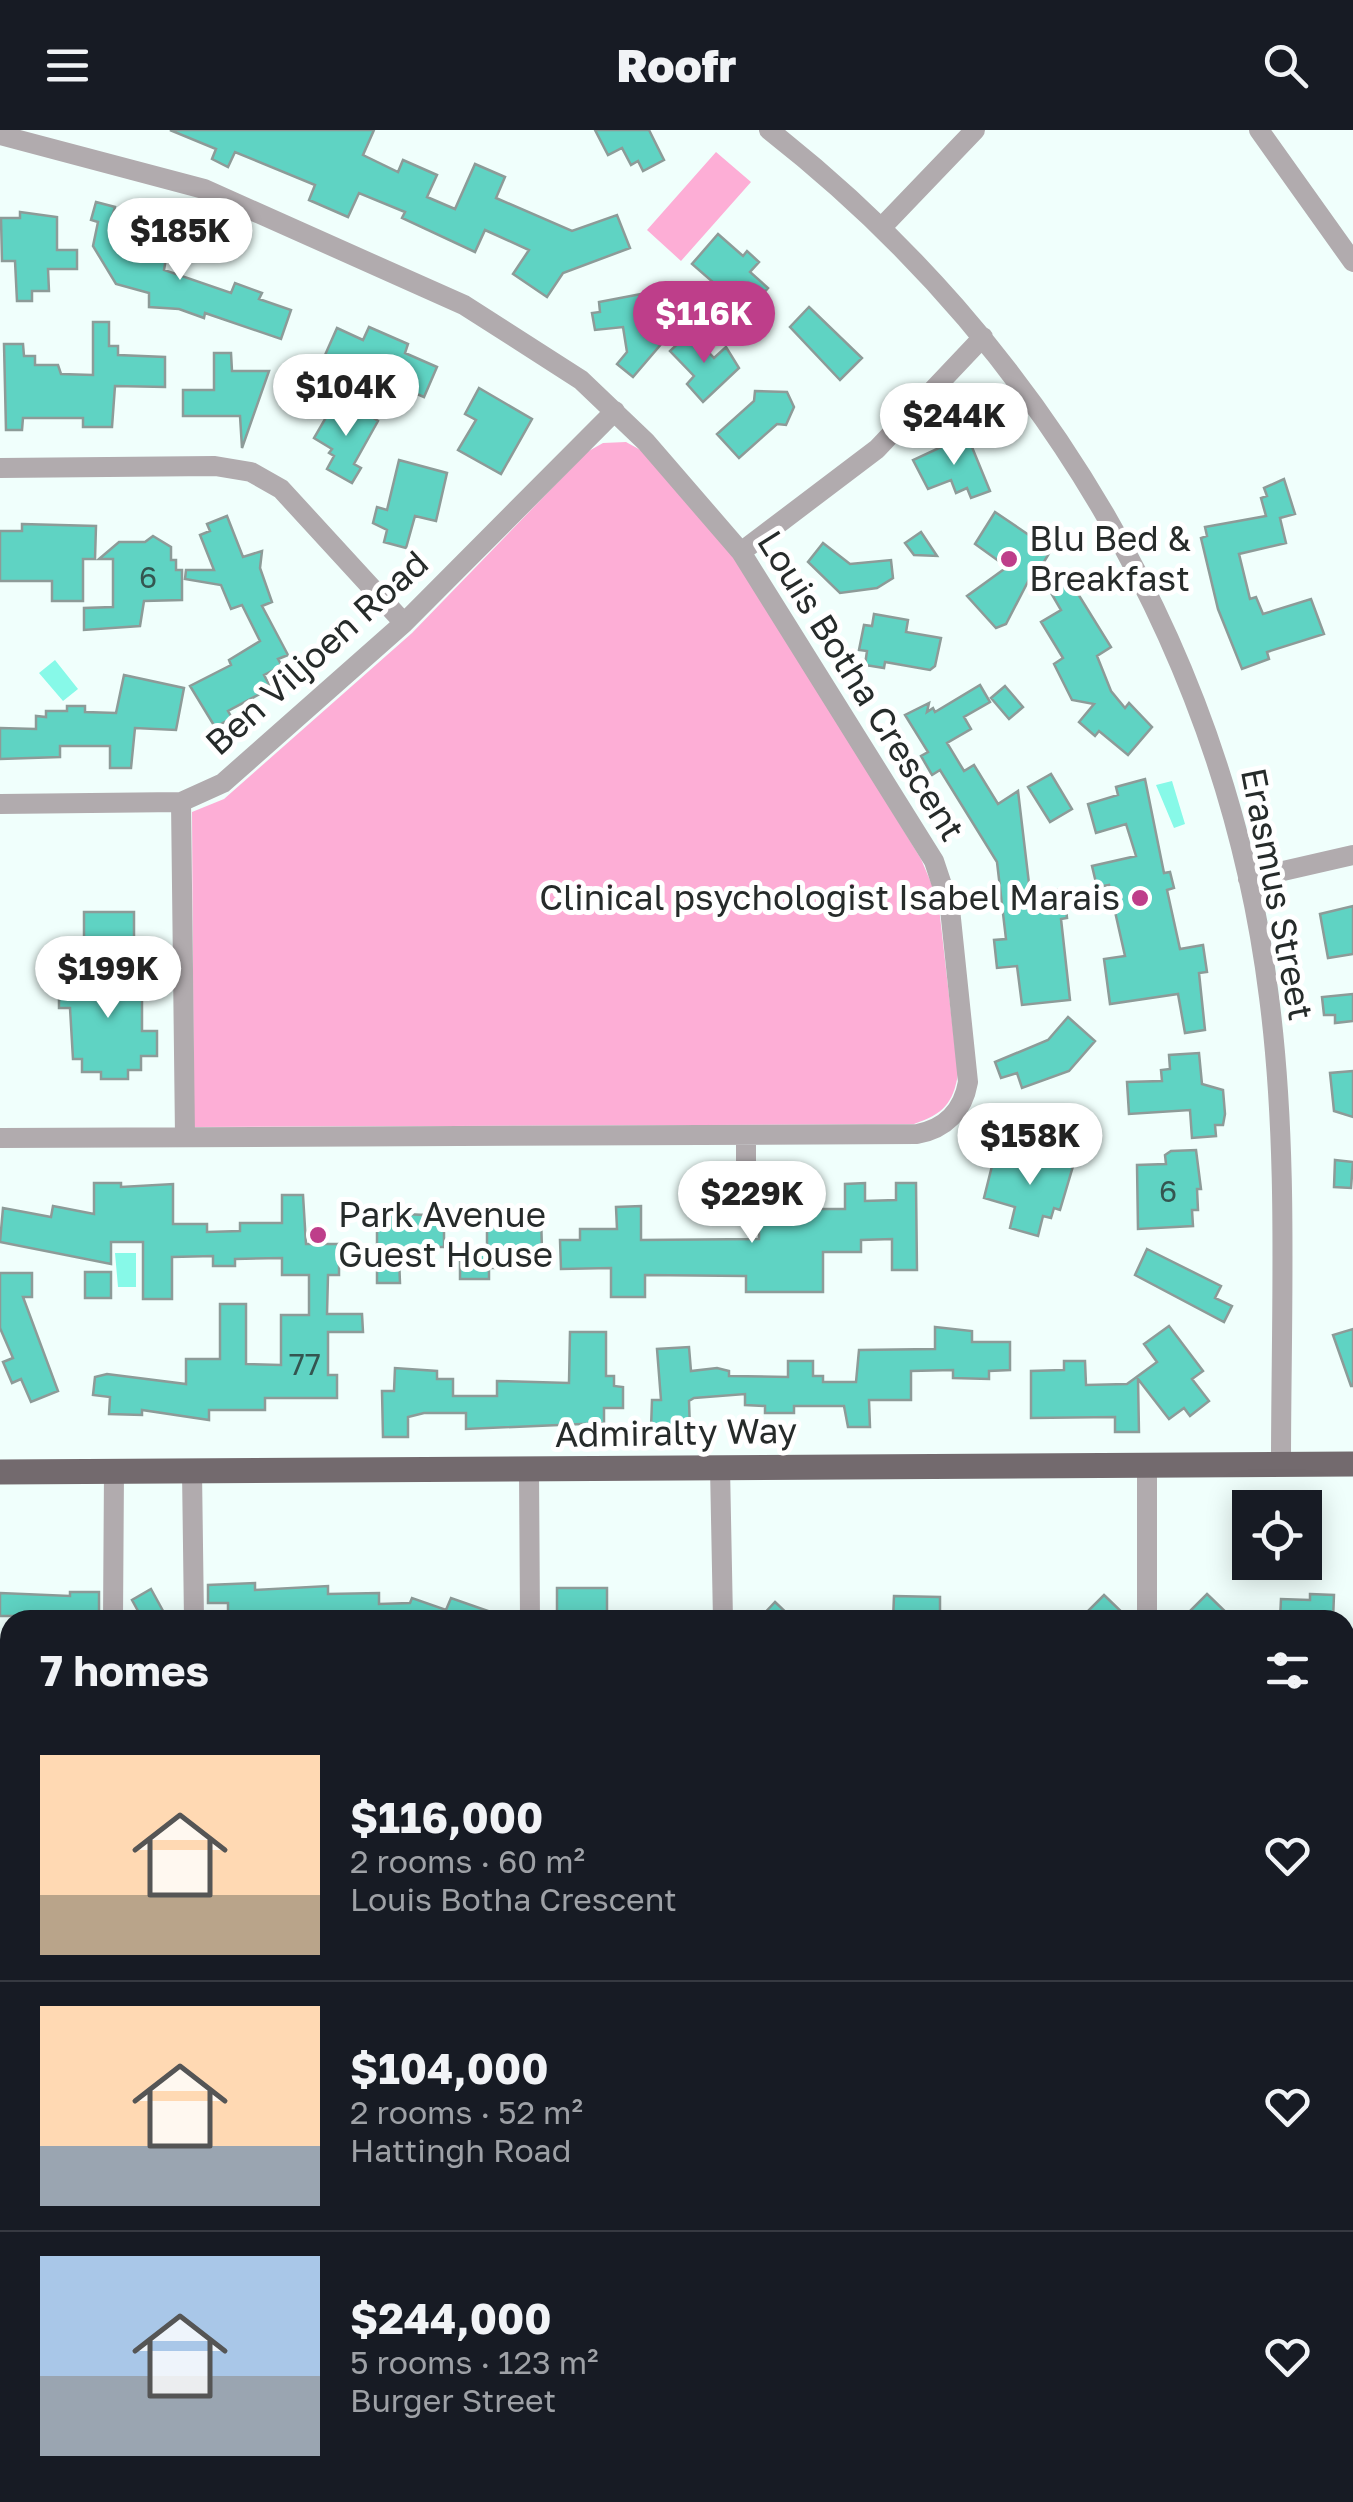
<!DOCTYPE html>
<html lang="en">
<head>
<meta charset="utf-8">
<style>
	:root { --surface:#171b24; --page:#242831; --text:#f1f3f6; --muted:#9ea1a6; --line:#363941; --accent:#be3e8a }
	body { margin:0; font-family:"Golos Text",sans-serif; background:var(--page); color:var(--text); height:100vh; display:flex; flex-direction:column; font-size:38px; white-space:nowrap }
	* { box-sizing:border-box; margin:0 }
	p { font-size:32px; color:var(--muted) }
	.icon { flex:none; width:55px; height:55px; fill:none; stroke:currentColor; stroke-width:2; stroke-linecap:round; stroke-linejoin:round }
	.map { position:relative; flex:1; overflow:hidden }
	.sheet { position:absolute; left:0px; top:1480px; width:1355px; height:892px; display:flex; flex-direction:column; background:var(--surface); border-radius:30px 30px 0 0; box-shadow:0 5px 25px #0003 }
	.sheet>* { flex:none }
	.buttons { position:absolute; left:1232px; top:1360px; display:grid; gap:20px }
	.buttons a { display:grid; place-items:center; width:90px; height:90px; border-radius:0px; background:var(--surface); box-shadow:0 5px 25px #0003; font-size:50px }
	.price { position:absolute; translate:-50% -85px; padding:0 22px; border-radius:35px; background:#fff; color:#222; font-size:32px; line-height:65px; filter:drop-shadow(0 2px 5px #0008) }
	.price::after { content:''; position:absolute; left:50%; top:60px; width:30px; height:22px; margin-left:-15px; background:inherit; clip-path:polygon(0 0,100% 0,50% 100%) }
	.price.active { background:var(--accent); color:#fff }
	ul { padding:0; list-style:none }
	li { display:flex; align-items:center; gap:30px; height:250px; padding:0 40px }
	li+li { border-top:2px solid var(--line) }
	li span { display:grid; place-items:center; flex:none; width:280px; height:200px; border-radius:0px; color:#555 }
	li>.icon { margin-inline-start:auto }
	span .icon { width:120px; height:120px; fill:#fffc; stroke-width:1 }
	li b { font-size:42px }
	h2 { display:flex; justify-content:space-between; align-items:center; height:120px; padding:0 40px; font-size:42px }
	header { display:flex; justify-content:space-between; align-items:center; height:130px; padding:0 40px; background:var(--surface); font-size:45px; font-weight:800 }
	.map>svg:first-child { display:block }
	.green { fill:#fdaed6 }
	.water { fill:#87f9e8 }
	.building { fill:#5fd3c3; stroke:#8d9b98; stroke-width:2.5 }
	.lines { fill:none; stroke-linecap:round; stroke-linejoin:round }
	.minor { stroke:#b1abae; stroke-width:20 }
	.major { stroke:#736a6e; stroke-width:25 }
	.poi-dot { fill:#be3e8a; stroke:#fff; stroke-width:4 }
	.labels { text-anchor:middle; stroke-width:10; stroke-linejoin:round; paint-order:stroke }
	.number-label { font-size:30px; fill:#345550 }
	.poi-label { font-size:35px; fill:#262b2a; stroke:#fff; text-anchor:start }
	.street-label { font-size:35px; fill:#262b2a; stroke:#fff }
</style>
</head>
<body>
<header><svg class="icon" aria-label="menu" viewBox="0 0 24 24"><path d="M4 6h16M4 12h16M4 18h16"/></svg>Roofr<svg class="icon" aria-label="search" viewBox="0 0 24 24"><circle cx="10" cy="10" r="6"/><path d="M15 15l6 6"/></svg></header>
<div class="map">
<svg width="1353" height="2372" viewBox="0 0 1353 2372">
	<rect width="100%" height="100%" fill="#f0fffc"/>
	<path class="green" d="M716,22L751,52L681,131L647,100Z
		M626,312L646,323L734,422L921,729L938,769L958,944C953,974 943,984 914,994L194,997L192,682L224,669L412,503L587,322L603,313Z
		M0,2132H10V2362L121,2363V2372H0Z
		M1092,2363H1274V2372H1092Z"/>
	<path class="water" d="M55,530L78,559L63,571L39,543Z
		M1172,651L1185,694L1174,698L1156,655Z
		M115,1123H136V1157H118Z"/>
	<path class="building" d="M170,0H374L363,25L398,42L403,30L437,45L427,67L455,79L475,34L505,47L496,68L572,101L617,85L630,118L563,143L547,167L513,144L529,120L485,100L475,122L402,88L405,82L359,63L348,87L309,70L315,55L235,22L228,37L212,29L216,19Z
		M595,0H649L664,30L643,41L638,31L631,35L622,18L608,25Z
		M96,72L115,77L110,94L122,98L137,122L166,129L164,140L231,163L235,153L262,163L259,169L291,180L281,209L205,183L204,188L179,179L149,177V163L116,154L93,116L98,92L91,90Z
		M20,82L57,87V120H77V139H48L49,161H32V171H17L15,131H2L1,88H20Z
		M718,104L743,126L747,121L759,132L750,142L768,158L754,174L745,166L738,174L692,134Z
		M662,160L668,206L633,247L617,234L627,222L623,197L595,200L592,183L600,182L599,172Z
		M809,177L862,228L840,250L790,197Z
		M93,192H109V216H118V225L165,227V257L115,256L112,297H83V288H23L22,300H6L4,214H23L24,226H35V235H58L61,244L93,245Z
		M369,197L408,214L405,223L437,237L424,267L325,225L337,198L363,210Z
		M690,202L714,228L726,217L739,238L703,272L687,254L694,246L670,221Z
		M214,223H231L232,241H269L242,318L240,286H183V260H214Z
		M479,258L532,289L501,344L458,320L476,290L465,284Z
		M755,261L787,262L794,277L786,295L777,294L739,328L717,304L754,271Z
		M352,274L378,291L354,334L361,338L352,353L327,339L334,326L329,323L332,319L314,308L332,277L348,282Z
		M967,305L990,361L971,368L967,358L956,363L951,350L928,359L913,330Z
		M399,330L447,343L436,391L415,386L406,418L384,412L387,400L373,393L377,377L387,380Z
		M1284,349L1295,384L1280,388L1286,413L1239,424L1250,469L1256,467L1263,484L1311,469L1324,504L1267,522L1269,529L1242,539L1218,479L1201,408L1207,406L1205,397L1266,386L1261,368L1267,366L1264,358Z
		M995,382L1051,420L1038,442L1035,438L1006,494L996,498L967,466L1007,437L975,414Z
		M227,386L243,427L262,421L260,438L272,472L262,476L288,525L278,529L282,536L264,545L271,558L228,581L232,588L215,597L190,556L231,535L229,530L260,511L242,475L231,479L221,455L185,449L186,440H214L200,405L210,401L207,394Z
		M22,394L96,396L95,429H83V471H52V451H0V401H22Z
		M921,402L937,426L914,425L905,413Z
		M153,406L171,417V430H176V440H182V470L144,471L140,496L84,500V478L113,477V429H99L119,412H145Z
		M823,413L850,434L891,430L893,448L877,458L840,463L808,432Z
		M1070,451L1111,517L1097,526L1111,561L1125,578L1129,573L1152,597L1128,625L1099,601L1095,606L1079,592L1094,574L1072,570L1054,534L1063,528L1041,492L1061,480L1051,463Z
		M874,484L908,490L906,502L941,508L935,536L930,540L885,532L884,538L865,535L867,521L859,520L864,495L872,496Z
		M124,545L184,558L176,600L135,598L131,638H110V616H60V627L0,629V598L36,599V586L46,587V581H67V576H85V582L116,583Z
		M980,555L990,572L964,587L971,599L947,613L964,641L974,635L998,674L1018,661L1030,762L1064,759L1067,788L1061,789L1070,870L1022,875L1017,836L997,838L994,810L1006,809L997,732L940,640L932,645L921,626L928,622L905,585L929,573L927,582L933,578L935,582Z
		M1005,556L1023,577L1009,589L991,568Z
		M1051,644L1072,679L1050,692L1028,657Z
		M1145,649L1164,743L1170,742L1174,758L1167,760L1180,819L1203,815L1207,842L1199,843L1205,900L1185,903L1178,864L1110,874L1104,829L1125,826L1109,755L1097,757L1092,736L1136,726L1126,694L1096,703L1088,674L1118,665L1116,657Z
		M1353,776V824L1328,828L1320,784Z
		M84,782H134V809H84Z
		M77,840H142V901H157V926H141V940H128V949H101V942H82V929H73L70,878H59V850L77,851Z
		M1353,864V891L1335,893V885H1324L1322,867Z
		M1068,887L1095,911L1069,941L1022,958L1017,943L1001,948L995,932L1048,910Z
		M1199,923L1202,954L1223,960L1225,984L1223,995H1215L1216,1006L1192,1008L1190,980L1129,984L1127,952L1162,951L1161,940L1170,939L1169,925Z
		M1353,941V987L1334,981L1330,943Z
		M1054,1020L1076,1026L1060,1080L1054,1078L1051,1088L1043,1086L1038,1106L1010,1098L1015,1077L984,1068L995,1024L1032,1034L1034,1027L1050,1032Z
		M1196,1020L1201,1059H1197L1198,1080H1192L1193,1096L1138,1099L1137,1035L1166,1034L1165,1025L1171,1021Z
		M1335,1030L1353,1032L1351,1058L1334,1057Z
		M94,1053H121V1057L173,1054V1094H207V1102L240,1101V1093H282V1065H303L306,1114H339V1145H328L327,1184H362L363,1202H328V1245H337V1268H265V1280H209V1290L142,1280V1285L109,1284L110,1267L93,1265L95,1247L107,1244L186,1254V1229H220V1174H246V1234L281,1235V1185H309V1145H282V1128L235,1129V1136H213V1126L172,1127V1169H143V1112H111V1134L0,1112L3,1078L51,1087L53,1076L94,1084Z
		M865,1053V1071L896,1070V1053H916L917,1140H892V1109L861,1110V1122H823V1162H746V1146L645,1145V1167H611V1138L561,1139L560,1110H580V1099H617L616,1077L641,1076V1110L759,1109V1092L773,1087H812V1079H845V1054Z
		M377,1078H406V1084L444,1086V1117H429V1127L399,1128L400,1153H377Z
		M497,1078L541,1085L542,1121H508L507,1138H489V1149H460V1121H487V1097L497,1094Z
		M1147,1119L1221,1156L1215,1168L1232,1176L1224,1192L1135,1145Z
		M85,1142H111V1168H85Z
		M0,1143H32V1167H23L58,1261L31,1272L21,1249L12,1253L3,1232L13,1228L0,1198Z
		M1169,1196L1203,1241L1192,1249L1209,1271L1190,1286L1184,1278L1169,1289L1138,1249L1139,1302H1115V1287L1031,1288V1241L1064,1240V1231H1085L1086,1255L1127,1254L1157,1232L1144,1214Z
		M935,1197L972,1201V1212H1010V1240L989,1241V1249L953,1248V1240L911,1241V1270H869L870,1297H848L844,1276H794V1283H765V1276L745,1275V1264L694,1268L689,1271L690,1298L651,1299L652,1270H661L657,1219L689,1217L691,1241L717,1238L729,1241V1246L788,1247V1231H813V1246H823V1252H856L859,1220L935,1219Z
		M1353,1199V1256H1351L1333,1205Z
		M570,1202H606V1246H614V1256L623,1257V1278H604V1293L466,1299V1283H424L408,1287V1307H383L382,1261H394L395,1238L437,1241V1249H453V1266H497V1251L569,1253Z
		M255,1453V1460L328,1456V1464L379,1463V1474L410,1473L412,1468L446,1480L451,1468L508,1488L307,1490V1486L233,1490L228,1489V1473H208V1455Z
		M557,1458H607V1484L557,1490Z
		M151,1459L168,1490H143L132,1470Z
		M70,1462H99V1486H0V1463L70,1466Z
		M1207,1464L1234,1490H1181Z
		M1310,1464L1334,1465L1333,1490H1280L1281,1469L1310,1470Z
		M1104,1465L1130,1490H1079Z
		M894,1466L940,1467V1490H893Z
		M775,1472L794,1490H758Z"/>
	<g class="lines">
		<path class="minor" d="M769,0C1041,213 1226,523 1269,867C1289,1021 1281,1180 1281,1335
			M1259,0L1353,132
			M0,5L204,59L464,175L581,250L646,312L741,422L934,731L950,779L968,952C963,981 945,999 917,1004L0,1008
			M882,97L975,0
			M0,338L215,336L251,342L281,359L404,493
			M741,422L877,319L983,207
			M181,672L185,1006
			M0,674L181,672L223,653L404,493L615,281
			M1248,749L1353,725
			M746,1005V1074L762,1079
			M1147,1336V1490
			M720,1337L723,1490
			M529,1340L530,1490
			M192,1341L194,1490
			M113,1490L114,1341
			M1353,1528L1348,1554L1349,1652L1353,1667
			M0,1839H10
			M0,2107H10
			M297,2362V2372
			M974,2362V2372
			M732,2372V2362
			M1352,2372L1353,2296"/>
		<path class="major" d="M0,1342L1353,1334"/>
	</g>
	<g class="poi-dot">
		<circle cx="1009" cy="429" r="10"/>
		<circle cx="1140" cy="768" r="10"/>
		<circle cx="318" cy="1105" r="10"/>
	</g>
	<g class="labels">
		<g class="number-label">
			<text x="148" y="458">6</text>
			<text x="1168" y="1072">6</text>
			<text x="305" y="1245">77</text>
		</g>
		<g class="poi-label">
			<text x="1029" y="421">Blu Bed &amp;<tspan x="1029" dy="40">Breakfast</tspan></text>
			<text x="1120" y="780" text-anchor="end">Clinical psychologist Isabel Marais</text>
			<text x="338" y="1097">Park Avenue<tspan x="338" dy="40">Guest House</tspan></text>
		</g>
		<g class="street-label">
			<text transform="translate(317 523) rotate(-42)" y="12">Ben Viljoen Road</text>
			<text transform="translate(861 556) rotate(58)" y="12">Louis Botha Crescent</text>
			<text transform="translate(1277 764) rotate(79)" y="12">Erasmus Street</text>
			<text transform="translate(676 1303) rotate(-1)" y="12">Admiralty Way</text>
		</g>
	</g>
</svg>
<div class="buttons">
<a><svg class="icon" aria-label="locate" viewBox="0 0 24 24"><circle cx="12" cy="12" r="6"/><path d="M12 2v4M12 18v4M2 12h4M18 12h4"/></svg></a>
</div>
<b class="price" style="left:180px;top:153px">$185K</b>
<b class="price active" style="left:704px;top:236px">$116K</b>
<b class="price" style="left:346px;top:309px">$104K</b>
<b class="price" style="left:954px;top:338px">$244K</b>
<b class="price" style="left:108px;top:891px">$199K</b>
<b class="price" style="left:1030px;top:1058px">$158K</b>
<b class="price" style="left:752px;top:1116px">$229K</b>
<section class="sheet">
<h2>7 homes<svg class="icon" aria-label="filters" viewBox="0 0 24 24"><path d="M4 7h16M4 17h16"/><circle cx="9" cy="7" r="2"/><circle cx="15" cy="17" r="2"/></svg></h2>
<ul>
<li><span style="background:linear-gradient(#ffd9b3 70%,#b9a48a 0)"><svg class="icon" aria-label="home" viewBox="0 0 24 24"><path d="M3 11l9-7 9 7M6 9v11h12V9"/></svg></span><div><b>$116,000</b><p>2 rooms · 60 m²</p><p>Louis Botha Crescent</p></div><svg class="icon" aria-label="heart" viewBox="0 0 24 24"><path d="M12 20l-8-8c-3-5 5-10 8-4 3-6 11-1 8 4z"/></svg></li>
<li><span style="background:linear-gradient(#ffd9b3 70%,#9aa5b1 0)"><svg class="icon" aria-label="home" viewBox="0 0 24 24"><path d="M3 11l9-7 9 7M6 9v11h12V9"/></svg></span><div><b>$104,000</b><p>2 rooms · 52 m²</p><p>Hattingh Road</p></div><svg class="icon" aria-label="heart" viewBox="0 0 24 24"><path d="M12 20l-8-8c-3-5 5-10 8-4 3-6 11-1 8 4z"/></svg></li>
<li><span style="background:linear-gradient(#a9c7e8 60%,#9aa5b1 0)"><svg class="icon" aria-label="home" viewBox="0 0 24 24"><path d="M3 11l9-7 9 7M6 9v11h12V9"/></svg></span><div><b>$244,000</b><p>5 rooms · 123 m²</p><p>Burger Street</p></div><svg class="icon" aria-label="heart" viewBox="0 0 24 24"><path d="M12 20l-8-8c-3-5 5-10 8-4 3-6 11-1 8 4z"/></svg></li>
</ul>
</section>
</div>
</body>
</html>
